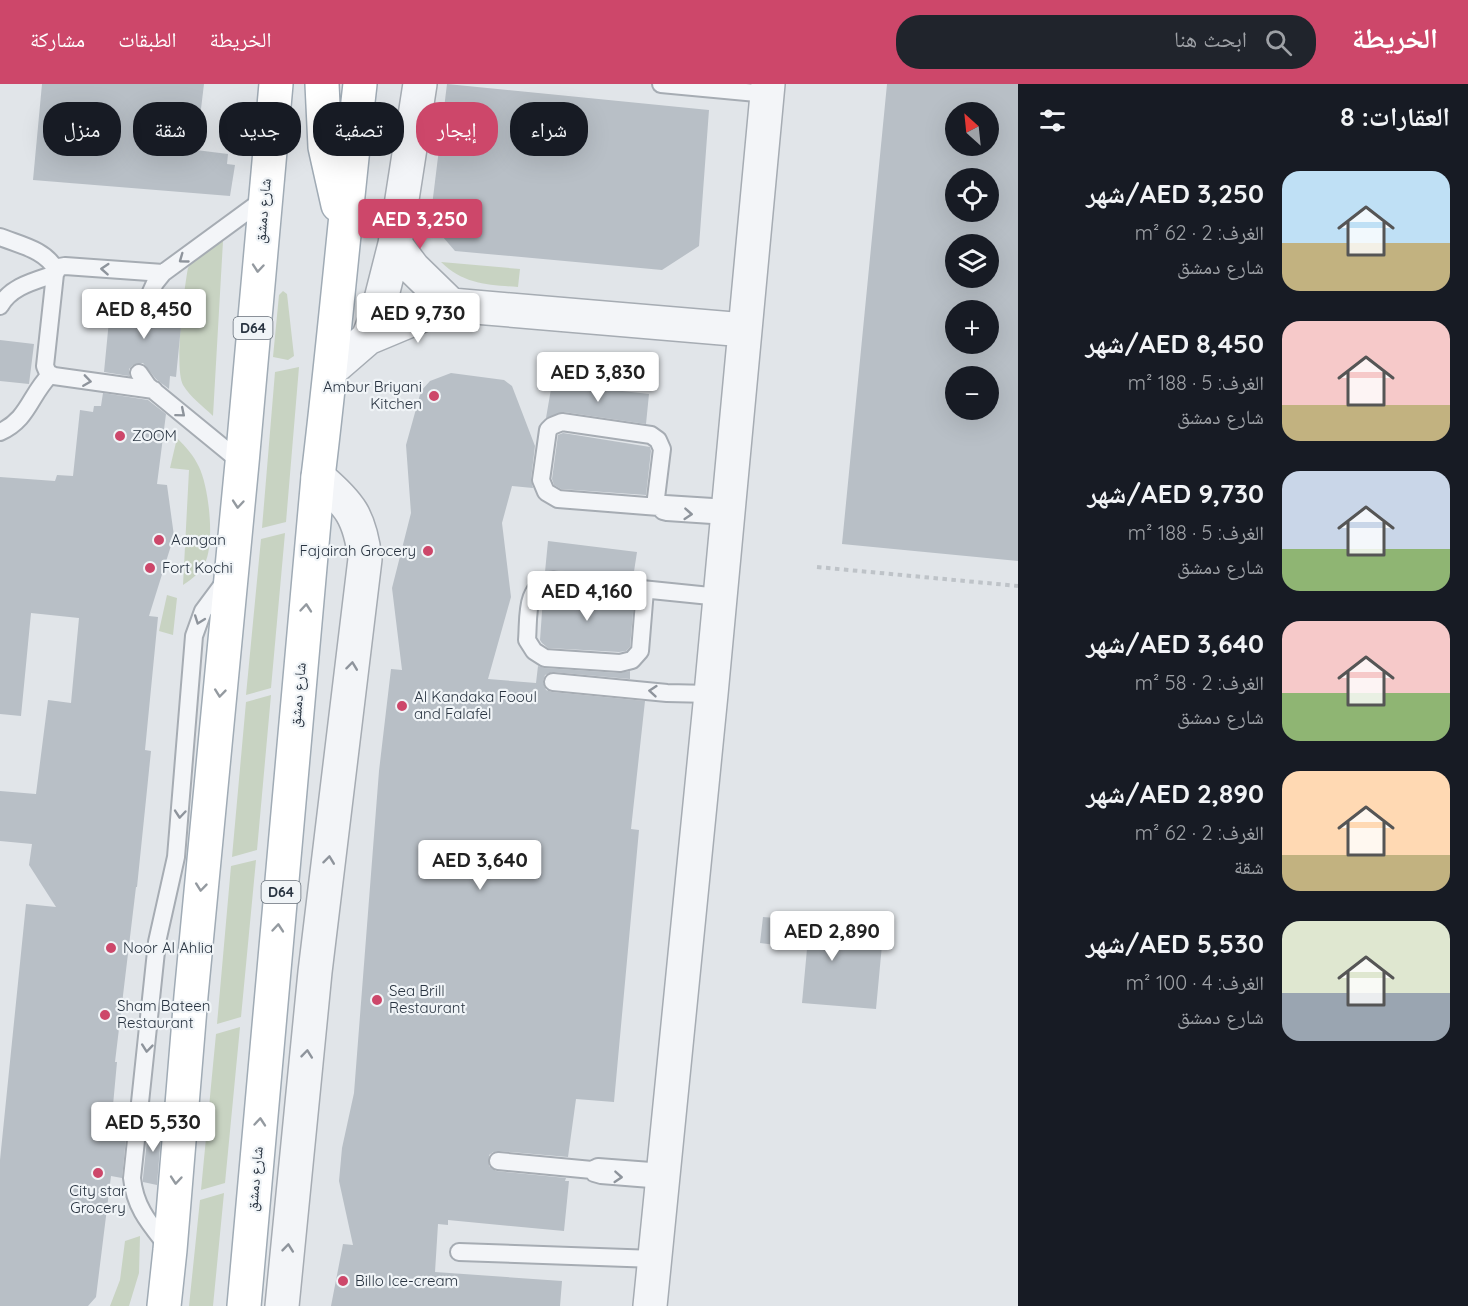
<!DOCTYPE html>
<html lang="ar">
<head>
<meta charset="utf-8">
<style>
	:root { --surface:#171b24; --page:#20242c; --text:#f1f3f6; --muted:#9ea1a6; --accent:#cd476a }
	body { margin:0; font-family:Quicksand,"Noto Naskh Arabic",sans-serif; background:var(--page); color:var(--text); direction:rtl; height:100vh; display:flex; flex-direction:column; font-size:22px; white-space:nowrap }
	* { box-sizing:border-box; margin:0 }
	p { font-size:20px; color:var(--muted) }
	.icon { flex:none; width:33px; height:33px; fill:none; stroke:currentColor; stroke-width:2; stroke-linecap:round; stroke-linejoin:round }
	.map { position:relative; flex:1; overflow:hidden; direction:ltr }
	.details { display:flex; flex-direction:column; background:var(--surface); width:450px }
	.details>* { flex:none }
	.hud { position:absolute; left:18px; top:18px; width:570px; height:54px; direction:rtl; display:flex; gap:12px }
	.needle { width:39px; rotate:333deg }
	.controls { position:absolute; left:945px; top:18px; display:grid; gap:12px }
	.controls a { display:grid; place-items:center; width:54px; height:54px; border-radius:50%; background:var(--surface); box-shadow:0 6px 24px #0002; font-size:30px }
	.price { position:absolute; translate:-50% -51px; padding:0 14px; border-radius:6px; background:#fff; color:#222; font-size:20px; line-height:39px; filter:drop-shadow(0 2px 3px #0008) }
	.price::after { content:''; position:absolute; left:50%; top:36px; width:18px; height:14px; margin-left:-9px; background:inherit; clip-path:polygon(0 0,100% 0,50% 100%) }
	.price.selected { background:var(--accent); color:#fff }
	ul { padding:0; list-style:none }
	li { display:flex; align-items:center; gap:18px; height:150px; padding:0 18px }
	li span { display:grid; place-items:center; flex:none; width:168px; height:120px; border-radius:18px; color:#555 }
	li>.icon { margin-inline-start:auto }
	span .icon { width:72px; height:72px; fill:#fffc; stroke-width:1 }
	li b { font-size:26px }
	h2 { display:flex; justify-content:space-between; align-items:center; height:72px; padding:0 18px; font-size:26px }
	.pill { padding:0 21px; border-radius:24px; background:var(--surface); box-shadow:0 6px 24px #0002; font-size:21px; line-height:54px }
	.pill.selected { background:var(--accent); color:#fff }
	header { display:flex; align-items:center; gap:36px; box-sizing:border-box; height:84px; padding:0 30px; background:var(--accent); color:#fff }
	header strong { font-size:28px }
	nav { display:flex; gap:33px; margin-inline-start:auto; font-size:21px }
	.search { width:420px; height:54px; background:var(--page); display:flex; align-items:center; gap:15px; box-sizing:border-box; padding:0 21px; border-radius:24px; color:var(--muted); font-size:22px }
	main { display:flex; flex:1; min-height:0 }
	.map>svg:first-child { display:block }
	.green { fill:#c8d3c2 }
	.building { fill:#b8bfc6; fill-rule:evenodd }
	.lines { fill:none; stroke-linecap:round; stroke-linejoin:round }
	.service-casing { stroke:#a6acb3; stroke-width:20 }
	.minor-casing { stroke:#a6acb3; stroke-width:36 }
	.primary-casing { stroke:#a0abb5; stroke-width:36 }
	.path { stroke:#bec3c8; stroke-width:4; stroke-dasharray:4.5 4.5; stroke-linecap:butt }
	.service { stroke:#f3f5f8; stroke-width:16 }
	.minor { stroke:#f3f5f8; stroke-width:33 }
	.primary { stroke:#fff; stroke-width:33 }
	.oneway { stroke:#8e949c }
	.oneway2 { stroke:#949aa0 }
	.poi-dot { fill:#cd476a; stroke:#f0f4f7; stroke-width:2 }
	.labels { text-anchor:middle; stroke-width:4.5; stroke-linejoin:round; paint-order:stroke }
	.shield { fill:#f0f4f7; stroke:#656e78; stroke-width:1.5 }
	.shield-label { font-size:14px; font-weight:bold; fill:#293441 }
	.street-label { font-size:15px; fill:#293441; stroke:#f0f4f7 }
	.poi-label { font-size:15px; fill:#293441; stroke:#f0f4f7; text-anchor:start }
</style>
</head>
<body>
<header>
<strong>الخريطة</strong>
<div class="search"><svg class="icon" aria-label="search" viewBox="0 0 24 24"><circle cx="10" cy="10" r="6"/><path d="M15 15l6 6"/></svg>ابحث هنا</div>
<nav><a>الخريطة</a><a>الطبقات</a><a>مشاركة</a></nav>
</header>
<main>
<section class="details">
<h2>العقارات: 8<svg class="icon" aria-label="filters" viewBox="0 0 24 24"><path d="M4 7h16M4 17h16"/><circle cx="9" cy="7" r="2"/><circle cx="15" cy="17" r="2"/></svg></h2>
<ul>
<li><span style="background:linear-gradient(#bfe0f5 60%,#c2b280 0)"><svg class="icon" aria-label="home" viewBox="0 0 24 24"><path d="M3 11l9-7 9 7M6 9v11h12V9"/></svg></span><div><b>AED 3,250/شهر</b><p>الغرف: 2 · 62 m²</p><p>شارع دمشق</p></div></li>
<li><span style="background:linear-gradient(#f6c9c9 70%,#c2b280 0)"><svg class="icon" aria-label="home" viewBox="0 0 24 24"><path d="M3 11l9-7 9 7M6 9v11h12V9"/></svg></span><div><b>AED 8,450/شهر</b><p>الغرف: 5 · 188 m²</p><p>شارع دمشق</p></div></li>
<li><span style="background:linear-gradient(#c9d6e8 65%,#8fb573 0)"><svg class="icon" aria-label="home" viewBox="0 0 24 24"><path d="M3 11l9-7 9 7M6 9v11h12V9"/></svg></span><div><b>AED 9,730/شهر</b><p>الغرف: 5 · 188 m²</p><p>شارع دمشق</p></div></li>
<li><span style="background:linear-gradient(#f6c9c9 60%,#8fb573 0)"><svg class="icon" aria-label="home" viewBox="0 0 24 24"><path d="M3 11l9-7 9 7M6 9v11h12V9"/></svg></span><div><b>AED 3,640/شهر</b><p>الغرف: 2 · 58 m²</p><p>شارع دمشق</p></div></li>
<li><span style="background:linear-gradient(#ffd9b3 70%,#c2b280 0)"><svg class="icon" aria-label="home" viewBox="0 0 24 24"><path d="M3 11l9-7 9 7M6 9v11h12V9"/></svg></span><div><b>AED 2,890/شهر</b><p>الغرف: 2 · 62 m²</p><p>شقة</p></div></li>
<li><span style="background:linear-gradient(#dfe7d0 60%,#9aa5b1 0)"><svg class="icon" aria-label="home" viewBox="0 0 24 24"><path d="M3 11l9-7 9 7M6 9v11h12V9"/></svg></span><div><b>AED 5,530/شهر</b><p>الغرف: 4 · 100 m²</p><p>شارع دمشق</p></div></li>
</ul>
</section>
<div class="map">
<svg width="1018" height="1222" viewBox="0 0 1018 1222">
	<rect width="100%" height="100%" fill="#e1e5e9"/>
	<path class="green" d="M223,157L213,332C203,322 190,313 183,301C174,284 184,205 188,184L195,174Z
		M441,178L520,185L518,203C488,201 463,200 441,178Z
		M283,207L287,210L294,272L288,276L273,273L279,211Z
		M299,283L286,438L262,444L275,288Z
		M177,354C186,363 194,372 199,383C209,403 215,459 205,479C200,489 192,495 183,501L189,386L170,384Z
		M285,449L271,604L246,611L261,455Z
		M167,511L177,514L173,551L159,547Z
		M271,611L257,766L232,773L246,618Z
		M256,776L241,933L217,940L231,782Z
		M240,943L225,1099L201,1106L216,950Z
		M224,1109L213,1222H189L200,1116Z
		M140,1152L139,1189L129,1222H110L120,1196L125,1157Z"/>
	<path class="building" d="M42,0H204L196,66L228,70L227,80L235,81L230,112L33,96Z
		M447,0L709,26L699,162L662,186L455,167L430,138Z
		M887,0H1018V477L842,460ZM956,28H988V62H956ZM956,94H988V128H956ZM956,160H988V194H956ZM956,226H988V260H956ZM956,292H988V326H956Z
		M111,216L136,218L138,226L146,229L153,227L157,220L183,222L176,293L170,292L169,305L156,295L143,279L133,281L129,285V292L104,288Z
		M0,256L34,260L29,300L0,297Z
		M451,289L504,296L512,302L535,362L531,395L533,404L512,402L502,439L511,513L488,595L536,599L538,582L544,584L619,589L630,587V595L553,588L545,591L543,598L546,606L552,608L645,617L631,745L639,746L614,1018L576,1015L568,1073L499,1067L493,1068L489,1071V1082L496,1087L566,1094L565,1097H569L564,1147L448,1136V1141L438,1140L435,1188L562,1197L560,1222H331L343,1160L353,1161L339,1097L342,1064L354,1009L379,687L391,585L402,586L392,504L411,429L406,361L421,307L430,297Z
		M552,299L649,310L646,340L564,328L546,334Z
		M103,309L148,316L166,330L157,400L167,401L174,452L149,532L158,533L145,666L151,667L137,803H136L115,978H117L112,1032L128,1034L122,1094L111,1092L96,1213L88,1222H0V1076L26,820L56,823L29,781L32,760L0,757V707L36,710L48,616L71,619L79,534L31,529L21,632L0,630V393L55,397L57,391L73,392L80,326L93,328L94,322H101Z
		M563,349L650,363L651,367L646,411L561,405L554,401L552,395L558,351Z
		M548,457L637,468L633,494L554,486L545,488Z
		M554,507L631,514L630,517L634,518L630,563L626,567L619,568L548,564L542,559L540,556L543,514L549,508Z
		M763,833L788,835L787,841L883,850L876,925L802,919L807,865L760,859Z
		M149,1037L162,1038L157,1101L143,1098V1094Z"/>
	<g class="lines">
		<defs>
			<path id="service" d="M661,0L767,10
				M0,153C20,161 46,166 56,186
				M146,219L155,199L163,189L264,115
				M0,222C11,202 35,197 55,190
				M139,289L148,302L242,379
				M154,306L54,292L48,289L45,282L55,190L59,183L65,182L163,189
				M0,348C28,336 30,311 50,291
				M655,422L662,365L658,356L651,351L562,338L552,342L548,346L541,396L546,408L558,415L659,423
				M727,432L667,428L663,427L659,423L665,420L728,424
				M645,506L640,567L632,576L620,579L545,574L534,567L527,556C529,533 524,501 553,496L720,513
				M553,598L667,609L711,610
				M498,1077L592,1086
				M663,1096L601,1091L594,1089L592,1086L598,1083L664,1088
				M168,1163C150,1140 135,1124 132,1094L157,858L176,773L194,552L203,527L226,496
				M459,1168L655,1175"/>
			<path id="minor" d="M395,160L413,184L451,221
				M368,254L423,231L451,221L745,246
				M331,286L368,254L377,231L395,160L420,0
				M282,1222L315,888L365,475C360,433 350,420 318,393
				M650,1222L711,610L768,0"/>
			<path id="primary" d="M322,0L325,63L338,121
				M164,1222L170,1166L191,912L242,379L276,0
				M244,1222L318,393C334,262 345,131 360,0"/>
		</defs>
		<use href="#service" class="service-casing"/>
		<use href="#minor" class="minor-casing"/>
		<use href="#primary" class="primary-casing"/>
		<path class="path" d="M817,483L1018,502"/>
		<use href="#service" class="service"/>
		<use href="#minor" class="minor"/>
		<use href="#primary" class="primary"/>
	</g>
	<defs><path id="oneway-chevron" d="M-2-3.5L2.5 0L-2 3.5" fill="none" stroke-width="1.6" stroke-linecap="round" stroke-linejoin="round" transform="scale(1.5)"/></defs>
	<g class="oneway">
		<use href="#oneway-chevron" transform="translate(183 175) rotate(144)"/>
		<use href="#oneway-chevron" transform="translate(105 185) rotate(-176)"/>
		<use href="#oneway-chevron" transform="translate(87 297) rotate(8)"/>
		<use href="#oneway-chevron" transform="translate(181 329) rotate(40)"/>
		<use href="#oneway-chevron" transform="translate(688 430) rotate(4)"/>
		<use href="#oneway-chevron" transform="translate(199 536) rotate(110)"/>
		<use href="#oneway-chevron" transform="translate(352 582) rotate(-83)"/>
		<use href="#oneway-chevron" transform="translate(653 607) rotate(-175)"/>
		<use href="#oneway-chevron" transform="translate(180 730) rotate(95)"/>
		<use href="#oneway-chevron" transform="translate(329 776) rotate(-83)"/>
		<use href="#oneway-chevron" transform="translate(147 964) rotate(96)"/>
		<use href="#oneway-chevron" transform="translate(307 970) rotate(-84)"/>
		<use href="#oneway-chevron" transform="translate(618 1093) rotate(4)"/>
		<use href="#oneway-chevron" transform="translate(288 1164) rotate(-84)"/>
	</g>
	<g class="oneway2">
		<use href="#oneway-chevron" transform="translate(258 184) rotate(95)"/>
		<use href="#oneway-chevron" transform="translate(238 420) rotate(95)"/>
		<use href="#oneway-chevron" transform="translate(306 524) rotate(-85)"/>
		<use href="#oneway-chevron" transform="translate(220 609) rotate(96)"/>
		<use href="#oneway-chevron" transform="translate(201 803) rotate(96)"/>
		<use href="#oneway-chevron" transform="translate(278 844) rotate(-85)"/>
		<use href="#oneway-chevron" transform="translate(260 1038) rotate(-85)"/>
		<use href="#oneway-chevron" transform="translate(176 1096) rotate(95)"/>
	</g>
	<g class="poi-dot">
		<circle cx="434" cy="312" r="6"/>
		<circle cx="120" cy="352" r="6"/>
		<circle cx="159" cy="456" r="6"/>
		<circle cx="428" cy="467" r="6"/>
		<circle cx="150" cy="484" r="6"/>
		<circle cx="402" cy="622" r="6"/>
		<circle cx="111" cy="864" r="6"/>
		<circle cx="377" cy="916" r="6"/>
		<circle cx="105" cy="931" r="6"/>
		<circle cx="98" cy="1089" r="6"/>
		<circle cx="343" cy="1197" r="6"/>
	</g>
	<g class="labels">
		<g class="shield">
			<rect x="233.5" y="233" width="39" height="22" rx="4.5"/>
			<rect x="261.5" y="797" width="39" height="22" rx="4.5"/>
		</g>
		<g class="shield-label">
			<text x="253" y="249">D64</text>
			<text x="281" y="813">D64</text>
		</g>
		<g class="street-label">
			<text transform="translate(263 127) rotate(-85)" y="5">شارع دمشق</text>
			<text transform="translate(298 611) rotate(-85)" y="5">شارع دمشق</text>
			<text transform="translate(255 1095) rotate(-85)" y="5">شارع دمشق</text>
		</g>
		<g class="poi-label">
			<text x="422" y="308" text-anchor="end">Ambur Briyani<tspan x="422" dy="17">Kitchen</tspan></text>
			<text x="132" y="357">ZOOM</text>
			<text x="171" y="461">Aangan</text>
			<text x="416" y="472" text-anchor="end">Fajairah Grocery</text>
			<text x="162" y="489">Fort Kochi</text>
			<text x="414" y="618">Al Kandaka Fooul<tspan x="414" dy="17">and Falafel</tspan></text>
			<text x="123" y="869">Noor Al Ahlia</text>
			<text x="389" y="912">Sea Brill<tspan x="389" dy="17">Restaurant</tspan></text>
			<text x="117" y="927">Sham Bateen<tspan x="117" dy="17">Restaurant</tspan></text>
			<text x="98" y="1112" text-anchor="middle">City star<tspan x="98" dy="17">Grocery</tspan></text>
			<text x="355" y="1202">Billo Ice-cream</text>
		</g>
	</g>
</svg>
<div class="controls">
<a><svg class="needle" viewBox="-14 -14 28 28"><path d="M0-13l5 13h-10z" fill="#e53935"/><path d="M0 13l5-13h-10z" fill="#9ea1a6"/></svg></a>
<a><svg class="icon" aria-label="locate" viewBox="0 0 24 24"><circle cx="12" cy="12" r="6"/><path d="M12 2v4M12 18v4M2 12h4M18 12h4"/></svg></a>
<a><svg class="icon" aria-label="layers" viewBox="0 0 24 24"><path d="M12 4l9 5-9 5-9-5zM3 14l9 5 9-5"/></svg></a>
<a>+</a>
<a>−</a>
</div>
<b class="price selected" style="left:420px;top:166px">AED 3,250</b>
<b class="price" style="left:144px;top:256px">AED 8,450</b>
<b class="price" style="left:418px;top:260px">AED 9,730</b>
<b class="price" style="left:598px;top:319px">AED 3,830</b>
<b class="price" style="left:587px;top:538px">AED 4,160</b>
<b class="price" style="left:480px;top:807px">AED 3,640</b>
<b class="price" style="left:832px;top:878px">AED 2,890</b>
<b class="price" style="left:153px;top:1069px">AED 5,530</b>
<div class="hud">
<a class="pill">شراء</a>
<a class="pill selected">إيجار</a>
<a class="pill">تصفية</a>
<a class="pill">جديد</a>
<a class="pill">شقة</a>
<a class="pill">منزل</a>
</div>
</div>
</main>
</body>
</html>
